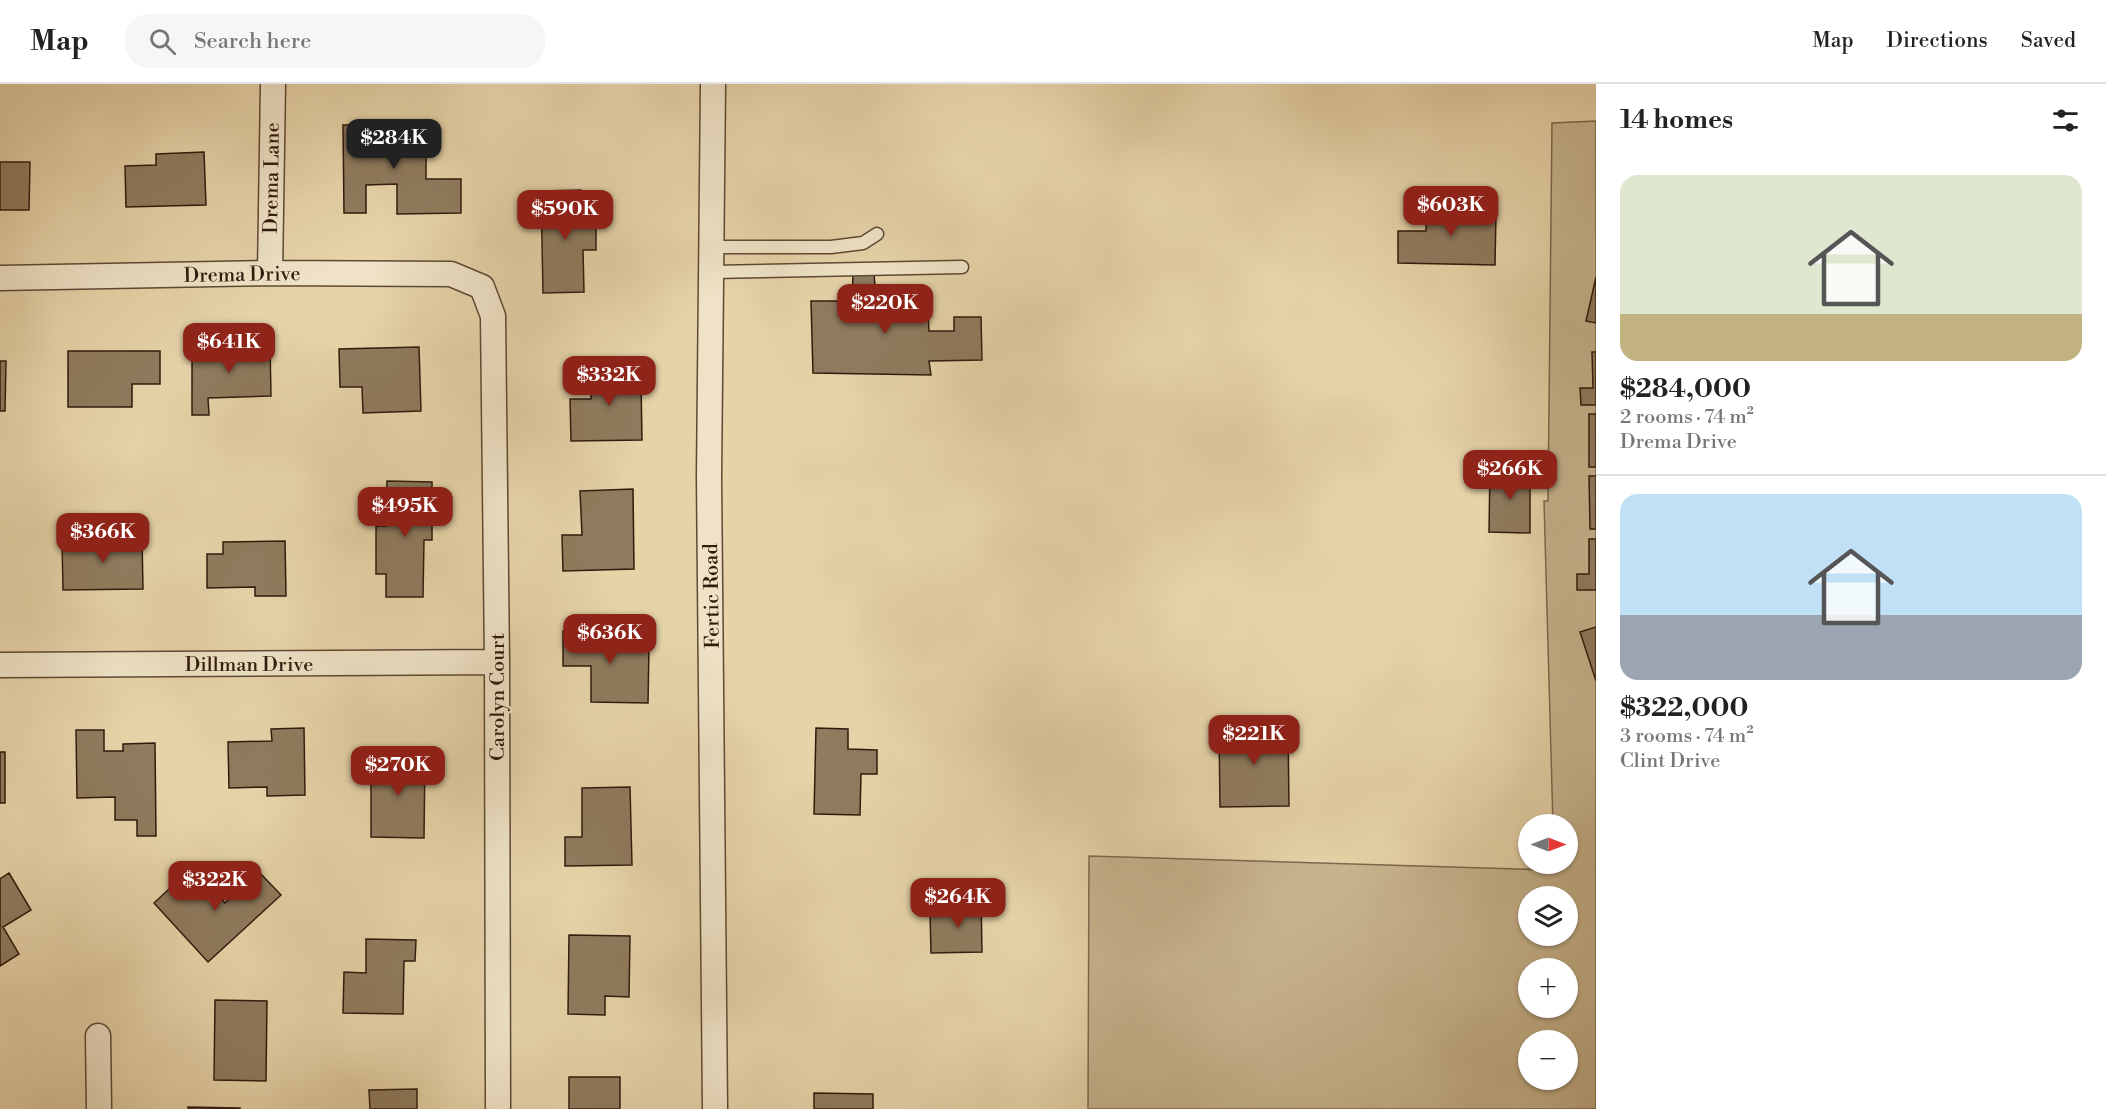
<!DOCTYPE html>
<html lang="en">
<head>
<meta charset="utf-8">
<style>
	:root { --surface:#fff; --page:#f6f6f6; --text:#222; --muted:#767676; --line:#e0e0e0; --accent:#8f2418 }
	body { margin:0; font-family:"Libre Bodoni",serif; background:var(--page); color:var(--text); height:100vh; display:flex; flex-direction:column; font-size:22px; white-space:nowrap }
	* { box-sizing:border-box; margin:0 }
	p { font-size:20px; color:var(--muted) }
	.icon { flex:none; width:33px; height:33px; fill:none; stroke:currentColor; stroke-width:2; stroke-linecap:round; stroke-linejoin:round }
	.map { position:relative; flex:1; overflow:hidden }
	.panel { display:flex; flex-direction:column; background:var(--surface); width:510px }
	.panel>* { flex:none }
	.needle { width:39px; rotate:90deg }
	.fabs { position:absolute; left:1518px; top:730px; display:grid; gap:12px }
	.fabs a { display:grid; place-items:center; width:60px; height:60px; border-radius:50%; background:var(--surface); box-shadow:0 2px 4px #0004; font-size:30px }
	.price { position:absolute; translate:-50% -51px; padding:0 14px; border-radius:12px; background:var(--accent); color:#fff; font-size:20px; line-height:39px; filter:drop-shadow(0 2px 3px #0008) }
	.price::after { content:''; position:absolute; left:50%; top:36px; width:18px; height:14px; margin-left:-9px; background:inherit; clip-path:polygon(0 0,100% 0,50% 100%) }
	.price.on { background:#222; color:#fff }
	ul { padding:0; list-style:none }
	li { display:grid; align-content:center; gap:12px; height:318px; padding:0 24px }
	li+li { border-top:2px solid var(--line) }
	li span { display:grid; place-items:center; height:186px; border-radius:18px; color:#555 }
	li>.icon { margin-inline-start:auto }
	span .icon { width:108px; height:108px; fill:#fffc; stroke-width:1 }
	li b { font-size:26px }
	h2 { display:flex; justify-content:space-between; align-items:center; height:72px; padding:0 24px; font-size:26px }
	header { display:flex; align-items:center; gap:36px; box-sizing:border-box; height:84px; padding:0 30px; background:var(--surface); border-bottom:2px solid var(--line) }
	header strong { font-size:28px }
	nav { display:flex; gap:33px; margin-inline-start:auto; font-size:21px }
	.search { width:420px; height:54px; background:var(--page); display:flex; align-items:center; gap:15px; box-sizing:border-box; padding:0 21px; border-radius:24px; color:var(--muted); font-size:22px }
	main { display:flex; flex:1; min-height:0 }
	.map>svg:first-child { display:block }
	.green { fill:#c7b48e; stroke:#7c684e; stroke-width:1.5; fill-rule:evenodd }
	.building { fill:#8f7b5e; stroke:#311b0d; stroke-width:1.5 }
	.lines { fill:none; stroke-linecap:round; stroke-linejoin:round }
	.lane-casing { stroke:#5e4934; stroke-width:15 }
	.street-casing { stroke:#5e4934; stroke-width:27 }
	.lane { stroke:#efe2c6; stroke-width:12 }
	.street { stroke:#efe2c6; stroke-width:24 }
	.labels { text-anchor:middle; stroke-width:4.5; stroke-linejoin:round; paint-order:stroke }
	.street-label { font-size:20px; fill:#311b0d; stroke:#efe2c6 }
</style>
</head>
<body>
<header>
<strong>Map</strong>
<div class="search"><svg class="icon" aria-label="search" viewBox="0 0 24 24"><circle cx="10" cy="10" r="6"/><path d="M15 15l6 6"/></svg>Search here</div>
<nav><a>Map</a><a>Directions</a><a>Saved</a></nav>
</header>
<main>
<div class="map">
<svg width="1596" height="1025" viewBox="0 0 1596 1025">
	<rect width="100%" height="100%" fill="#e6d3a8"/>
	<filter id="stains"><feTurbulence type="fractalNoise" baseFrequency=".00333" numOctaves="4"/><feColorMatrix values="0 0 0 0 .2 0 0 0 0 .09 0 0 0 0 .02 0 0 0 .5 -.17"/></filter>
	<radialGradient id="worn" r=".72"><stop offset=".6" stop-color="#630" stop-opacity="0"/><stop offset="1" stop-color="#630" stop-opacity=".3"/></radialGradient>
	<path class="green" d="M1596,37V1025H1088L1089,772L1553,786L1554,780H1568V741H1553L1544,417H1548L1552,39ZM1528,813H1568V852H1528ZM1528,885H1568V924H1528ZM1528,957H1568V996H1528Z"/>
	<path class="building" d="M343,41H426V95H461V129L397,130V100L366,101V129H344Z
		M204,68L206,121L126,123L125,82L156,81V70Z
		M0,78H30L29,126H0Z
		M581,106L582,129H596V166H583L584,208L543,209L541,107Z
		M1427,118L1473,119L1472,129H1496L1495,181L1398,179V147H1426Z
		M874,189L876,215L917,214V227L928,228L929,247H954V233H981L982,276L929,277L931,291L813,289L811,217H852L853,190Z
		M1596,193V239L1586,237Z
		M270,261L271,312L208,314L209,331H192V263Z
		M419,263L421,327L363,329L362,303H340L339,265Z
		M68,267H160V300H132V323H68Z
		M1592,268H1596V321H1581L1580,304H1593Z
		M0,277H6L5,327H0Z
		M632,281L633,298L641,297L642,356L571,357L570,315H591V282Z
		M1589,330H1596V383H1589Z
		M1490,385H1530V449L1489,448Z
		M1589,392H1596V445H1590Z
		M387,397L432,398V456H424L423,513H386V490H376V442H386Z
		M633,405L634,485L563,487L562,451H582L580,407Z
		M142,454L143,505L63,506L62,456Z
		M1589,455H1596V506H1577V490H1589Z
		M285,457L286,512H255V503L207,504V470H223V458Z
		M1596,543V597L1580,548Z
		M563,547L633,548V563H649L648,619L591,618V582H563Z
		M1288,642L1289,722L1220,723L1219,643Z
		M304,644L305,711L267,712V703L229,704L228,658L272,657L271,645Z
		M816,644L848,645V665L877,666V690H861L860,731L814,730Z
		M76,646H104V667H123V660L155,659L156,752H137V736H115V713L77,714Z
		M0,668H5V719H0Z
		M371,673L425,674L424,754L371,753Z
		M630,703L632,781L565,782V753H582V704Z
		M259,788L281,811L208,878L154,819L183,792L198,808L207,800L225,819Z
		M9,789L31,826L3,843L19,870L0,882V795Z
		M964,812H981L982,868L931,869L930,828L965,827Z
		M569,851L630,852L629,913L605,912V931L568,930Z
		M366,855L416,856L415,877H404L403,930L343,929L344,888L366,889Z
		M215,916L267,917L266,997L214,996Z
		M569,993H620V1025H569Z
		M417,1005V1025H370L369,1006Z
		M814,1009L873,1010V1025H814Z
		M188,1023L240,1024V1025H188Z"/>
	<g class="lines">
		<defs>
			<path id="lane" d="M712,163H831L863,159L877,150
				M712,188L962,183"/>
			<path id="street" d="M713,0L709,393L715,1025
				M270,189L273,0
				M0,194L270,189L451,190L482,203L493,232L497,578L498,1025
				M0,581L497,578
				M98,952L99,1025"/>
		</defs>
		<use href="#lane" class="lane-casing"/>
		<use href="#street" class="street-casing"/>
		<use href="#lane" class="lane"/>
		<use href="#street" class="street"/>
	</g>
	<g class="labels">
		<g class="street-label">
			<text transform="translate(271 94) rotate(-89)" y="7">Drema Lane</text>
			<text transform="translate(242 190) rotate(-1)" y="7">Drema Drive</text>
			<text transform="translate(711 512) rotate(-91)" y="7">Fertic Road</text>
			<text x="249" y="587">Dillman Drive</text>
			<text transform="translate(497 613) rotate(-90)" y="7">Carolyn Court</text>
		</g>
	</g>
	<rect width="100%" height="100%" filter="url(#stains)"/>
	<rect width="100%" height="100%" fill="url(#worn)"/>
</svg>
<div class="fabs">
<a><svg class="needle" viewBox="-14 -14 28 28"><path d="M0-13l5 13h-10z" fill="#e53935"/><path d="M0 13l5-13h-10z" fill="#767676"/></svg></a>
<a><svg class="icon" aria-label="layers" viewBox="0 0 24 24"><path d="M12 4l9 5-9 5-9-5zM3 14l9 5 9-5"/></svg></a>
<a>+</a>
<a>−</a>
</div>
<b class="price on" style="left:394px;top:86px">$284K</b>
<b class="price" style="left:1451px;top:153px">$603K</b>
<b class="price" style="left:565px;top:157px">$590K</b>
<b class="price" style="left:885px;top:251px">$220K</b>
<b class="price" style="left:229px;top:290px">$641K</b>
<b class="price" style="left:609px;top:323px">$332K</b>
<b class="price" style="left:1510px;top:417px">$266K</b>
<b class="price" style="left:405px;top:454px">$495K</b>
<b class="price" style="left:103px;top:480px">$366K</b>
<b class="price" style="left:610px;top:581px">$636K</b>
<b class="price" style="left:1254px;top:682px">$221K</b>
<b class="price" style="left:398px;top:713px">$270K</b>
<b class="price" style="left:215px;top:828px">$322K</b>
<b class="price" style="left:958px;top:845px">$264K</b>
</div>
<section class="panel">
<h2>14 homes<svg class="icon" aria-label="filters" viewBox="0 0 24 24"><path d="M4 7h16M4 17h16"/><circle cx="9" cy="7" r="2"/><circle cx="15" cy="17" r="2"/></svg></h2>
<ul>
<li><span style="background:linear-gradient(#dfe7d0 75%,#c2b280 0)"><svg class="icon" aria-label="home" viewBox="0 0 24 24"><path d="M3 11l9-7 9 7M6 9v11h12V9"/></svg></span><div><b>$284,000</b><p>2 rooms · 74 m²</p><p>Drema Drive</p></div></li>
<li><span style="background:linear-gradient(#bfe0f5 65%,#9aa5b1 0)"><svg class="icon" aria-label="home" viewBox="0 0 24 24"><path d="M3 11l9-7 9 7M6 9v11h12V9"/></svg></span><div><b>$322,000</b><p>3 rooms · 74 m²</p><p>Clint Drive</p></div></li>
</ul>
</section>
</main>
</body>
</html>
